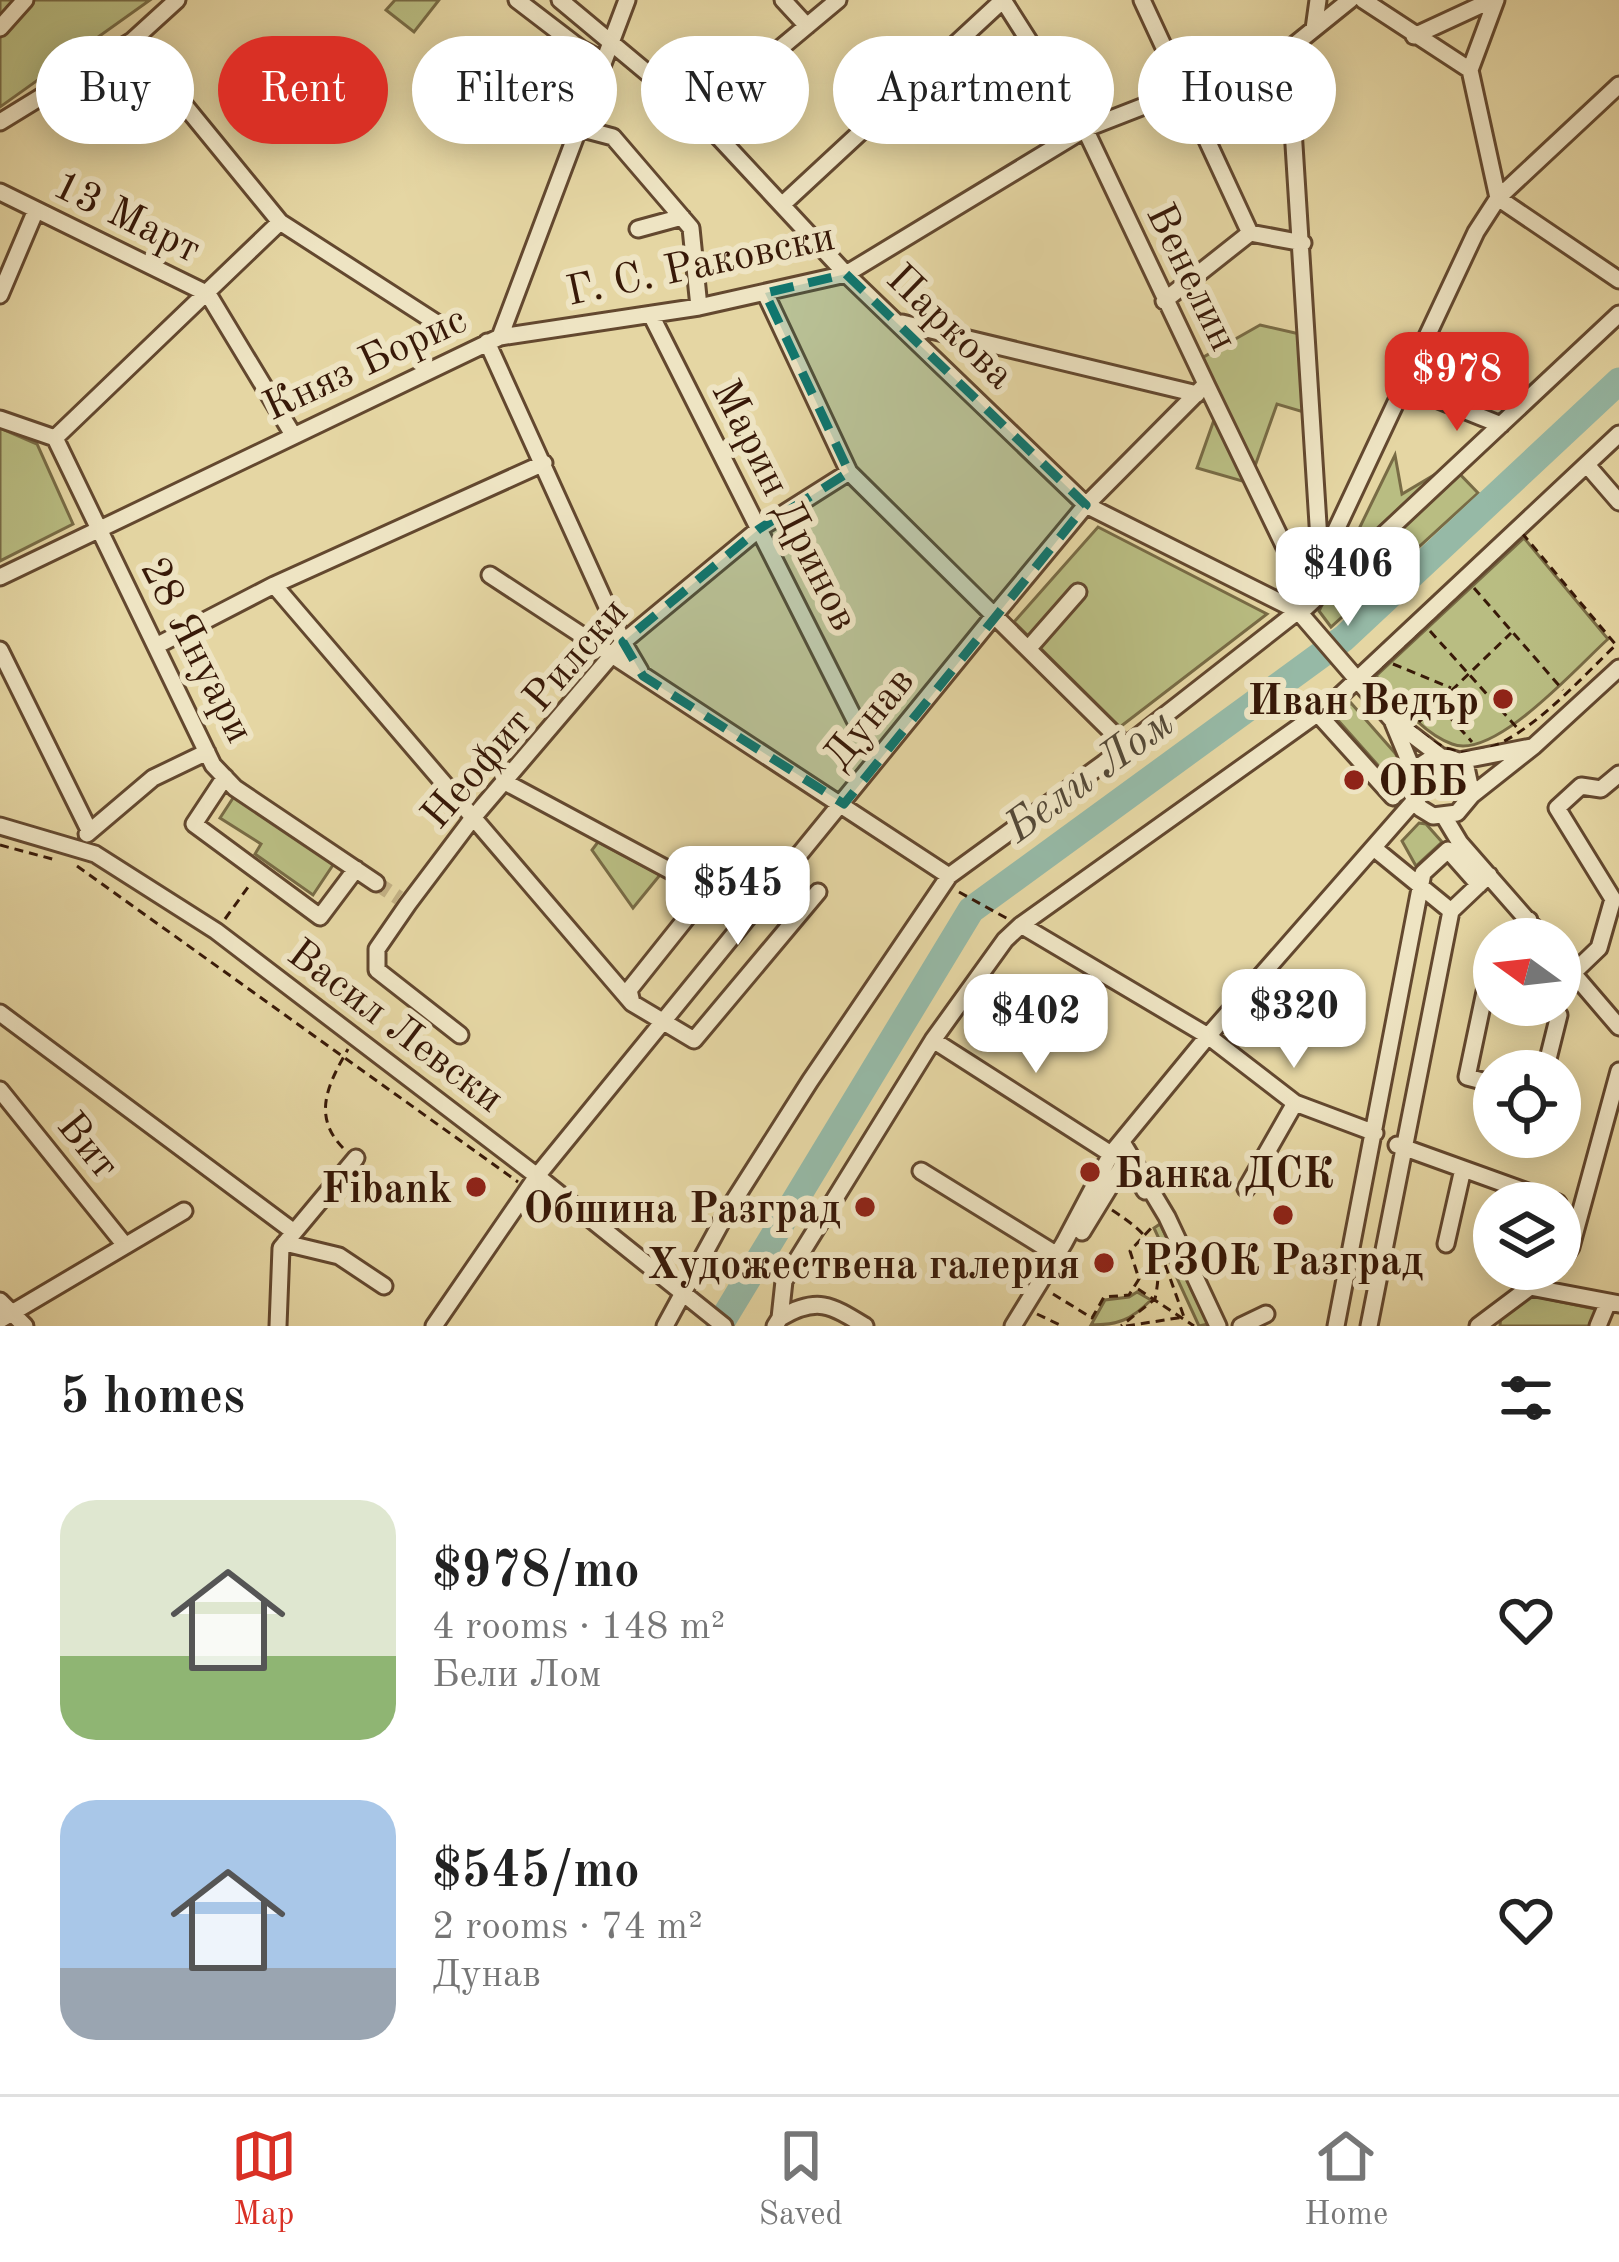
<!DOCTYPE html>
<html lang="en">
<head>
<meta charset="utf-8">
<style>
	:root { --surface:#fff; --page:#f2f2f2; --text:#222; --muted:#767676; --line:#e0e0e0; --accent:#d93025 }
	body { margin:0; font-family:"Old Standard TT",serif; background:var(--page); color:var(--text); height:100vh; display:flex; flex-direction:column; font-size:45px; white-space:nowrap }
	* { box-sizing:border-box; margin:0 }
	p { font-size:39px; color:var(--muted) }
	.icon { flex:none; width:66px; height:66px; fill:none; stroke:currentColor; stroke-width:2; stroke-linecap:round; stroke-linejoin:round }
	.map { position:relative; height:1326px; overflow:hidden }
	.side { display:flex; flex-direction:column; background:var(--surface); flex:1 }
	.side>* { flex:none }
	.banner { position:absolute; left:36px; top:36px; width:1548px; height:108px; display:flex; gap:24px }
	.needle { width:78px; rotate:285deg }
	.controls { position:absolute; left:1473px; top:918px; display:grid; gap:24px }
	.controls a { display:grid; place-items:center; width:108px; height:108px; border-radius:50%; background:var(--surface); box-shadow:0 6px 30px #0003; font-size:60px }
	.price { position:absolute; translate:-50% -102px; padding:0 27px; border-radius:24px; background:#fff; color:#222; font-size:39px; line-height:78px; filter:drop-shadow(0 3px 6px #0008) }
	.price::after { content:''; position:absolute; left:50%; top:72px; width:36px; height:27px; margin-left:-18px; background:inherit; clip-path:polygon(0 0,100% 0,50% 100%) }
	.price.active { background:var(--accent); color:#fff }
	ul { padding:0; list-style:none }
	li { display:flex; align-items:center; gap:36px; height:300px; padding:0 60px }
	li span { display:grid; place-items:center; flex:none; width:336px; height:240px; border-radius:36px; color:#555 }
	li>.icon { margin-inline-start:auto }
	span .icon { width:144px; height:144px; fill:#fffc; stroke-width:1 }
	li b { font-size:51px }
	h2 { display:flex; justify-content:space-between; align-items:center; height:144px; padding:0 60px; font-size:51px }
	.tag { padding:0 42px; border-radius:54px; background:var(--surface); box-shadow:0 6px 30px #0003; font-size:42px; line-height:108px }
	.tag.active { background:var(--accent); color:#fff }
	.menu { display:flex; justify-content:space-around; align-items:center; height:168px; border-top:3px solid var(--line); background:var(--surface); font-size:33px; color:var(--muted) }
	.menu a { display:grid; justify-items:center; gap:6px }
	.menu .active { color:var(--accent) }
	.map>svg:first-child { display:block }
	.green { fill:#b9bd82; stroke:#786b45; stroke-width:3 }
	.lines { fill:none; stroke-linecap:round; stroke-linejoin:round }
	.river { stroke:#96b9a6; stroke-width:27 }
	.minor-tunnel { stroke:#c2b084; stroke-width:15; stroke-dasharray:15 8; stroke-linecap:butt }
	.minor-casing { stroke:#63482f; stroke-width:21 }
	.path { stroke:#381908; stroke-width:3; stroke-dasharray:9 6; stroke-linecap:butt }
	.minor { stroke:#eee4c3; stroke-width:15 }
	.marked { fill:#0f766e; fill-opacity:0.2; stroke:#0f766e; stroke-width:9; stroke-dasharray:24 15; stroke-linejoin:round }
	.poi-dot { fill:#8f2418; stroke:#eee4c3; stroke-width:4.5 }
	.labels { text-anchor:middle; stroke-width:12; stroke-linejoin:round; paint-order:stroke }
	.street-label { font-size:42px; fill:#381908; stroke:#eee4c3 }
	.poi-label { font-size:42px; font-weight:bold; fill:#381908; stroke:#eee4c3; text-anchor:end }
	.water-label { font-size:45px; font-style:italic; fill:#544937; stroke:#eee4c3 }
</style>
</head>
<body>
<div class="map">
<svg width="1619" height="1326" viewBox="0 0 1619 1326">
	<rect width="100%" height="100%" fill="#e5d6a3"/>
	<filter id="stains"><feTurbulence type="fractalNoise" baseFrequency=".00167" numOctaves="4"/><feColorMatrix values="0 0 0 0 .2 0 0 0 0 .09 0 0 0 0 .02 0 0 0 .5 -.17"/></filter>
	<radialGradient id="worn" r=".72"><stop offset=".6" stop-color="#630" stop-opacity="0"/><stop offset="1" stop-color="#630" stop-opacity=".3"/></radialGradient>
	<path class="green" d="M0,0H150L0,107Z
		M395,0H439L414,32L386,10Z
		M1260,325L1304,335L1307,413L1277,404L1249,483L1197,468L1221,400L1202,358Z
		M0,428L37,444L73,524L0,561Z
		M1395,455L1402,494L1451,465L1478,493L1331,627L1319,611Z
		M1098,527L1267,614L1120,727L1014,622Z
		M1524,538L1608,639C1577,667 1494,761 1452,744C1420,732 1398,700 1376,676Z
		M1351,703L1395,753L1403,766V786L1400,790L1336,718Z
		M235,795L335,862L313,895L255,854L261,844L220,818Z
		M1419,823L1426,824L1442,842L1416,866L1402,841Z
		M598,842L660,875L633,908L592,850Z
		M1160,1224L1208,1324L1199,1326L1154,1228Z
		M1137,1292L1151,1300C1131,1320 1118,1325 1091,1325L1105,1300L1129,1297Z
		M1523,1294L1600,1310L1594,1326H1500L1501,1312Z"/>
	<g class="lines">
		<path class="river" d="M719,1326L971,910L1344,638L1619,381"/>
		<path class="minor-tunnel" d="M376,883L399,898"/>
		<defs>
			<path id="minor" d="M517,0L581,49L602,60
				M560,0L699,116L846,274L1086,505L1298,611L1392,720L1414,773L1412,793L1420,808L1433,816L1457,813L1472,795L1534,746L1619,668
				M783,0L807,26
				M1142,0L1250,233
				M1363,0L1470,70
				M0,28L25,0
				M1314,29L1318,0
				M1414,36L1492,0
				M132,41L280,222L446,329
				M1288,50L1320,556
				M1470,70L1498,198L1619,280
				M1470,70L1496,0
				M699,116L838,0
				M0,122L132,41L177,0
				M579,128L613,137L691,228L699,307
				M0,192L208,294L292,433
				M638,229L682,217
				M765,293L849,472L1126,746
				M0,295L36,210
				M1164,301L1250,233L1303,243
				M651,315L858,726
				M902,323L1197,394
				M500,337L627,0
				M487,342L623,642L640,671
				M1206,384L1307,593
				M1431,397L1501,425
				M0,419L55,438L213,765L235,788L376,883
				M55,438L280,222
				M1587,465L1619,502
				M490,575L949,876
				M0,577L500,337L699,307L846,274L1085,129L1288,50L1350,0
				M274,585L632,1003L694,1040L818,892
				M1302,611L1619,314
				M156,646L274,585L544,463
				M1028,649L1078,592
				M0,650L89,830
				M1318,714L1393,797
				M1394,721L1440,756
				M1459,761L1531,747
				M1414,773C1428,754 1449,752 1466,767L1472,795
				M225,777L194,824L320,917L356,869
				M505,782L708,891L629,990L632,1003
				M1445,818L1460,843L1544,939
				M0,826L95,854L216,931L537,1176L724,1326
				M87,834L153,778L207,752
				M1375,849L1451,911
				M1021,925L1208,1036L1295,1103L1375,1133
				M1506,939L1529,920
				M1494,949L1467,1077L1494,1084
				M1560,958L1619,1027
				M1573,973L1599,948L1613,899L1557,808L1581,786L1601,789L1619,774
				M0,1013L294,1232
				M460,1035L377,970V949L408,904L472,819L623,642L759,529L849,472
				M933,1040L1111,1154
				M1545,1071L1559,1015
				M0,1090L124,1244
				M1122,1142L1167,1217L1218,1326
				M1397,1145L1558,1203
				M921,1171L1057,1255
				M1246,1189L1295,1103
				M1082,1232L1123,1165L1134,1172L1145,1191
				M285,1243L339,1256L384,1286
				M1446,1244L1463,1169
				M1560,1264L1571,1247L1619,1071
				M1530,1287L1619,1304
				M0,1301L25,1326
				M780,1318C817,1296 831,1305 865,1326
				M0,1320L184,1211
				M278,1326L281,1248L356,1158
				M434,1326L537,1176L993,617L1086,505L1206,384L1085,129L1003,0L783,204
				M665,1326L728,1210L810,1081L949,876L1104,763L1298,611L1476,232L1498,198L1619,85
				M775,1326L780,1318L784,1281L933,1040L1005,940L1021,925L1331,704L1619,434
				M1013,1326L1064,1243L1111,1154L1208,1036L1415,800
				M1241,1326L1266,1314
				M1336,1326L1423,873L1448,850L1479,885
				M1369,1326L1451,911L1489,875
				M1478,1326L1554,1269
				M1598,1326L1608,1302"/>
		</defs>
		<use href="#minor" class="minor-casing"/>
		<path class="path" d="M1522,533L1616,645C1580,678 1504,768 1452,750C1416,738 1392,705 1367,679Z
			M1474,588L1563,690
			M1430,631L1520,731
			M1393,664L1451,688
			M1439,705L1472,742
			M1419,722L1511,633
			M0,845L56,860
			M77,866L518,1182
			M959,892L1008,919
			M225,919L251,883
			M343,1148C311,1115 329,1083 348,1049
			M1112,1210C1150,1235 1165,1251 1155,1299L1121,1326
			M1138,1289L1194,1326
			M1053,1294L1092,1318L1104,1297L1129,1295L1139,1279L1130,1251L1154,1225
			M1037,1314L1062,1326
			M1126,1326L1184,1317L1161,1253L1154,1249"/>
		<use href="#minor" class="minor"/>
	</g>
	<path class="marked" d="M846,274L1086,505L844,804L643,676L623,642L759,529L849,472L765,293Z"/>
	<g class="poi-dot">
		<circle cx="1503" cy="699" r="12"/>
		<circle cx="1354" cy="780" r="12"/>
		<circle cx="1090" cy="1172" r="12"/>
		<circle cx="476" cy="1187" r="12"/>
		<circle cx="865" cy="1207" r="12"/>
		<circle cx="1283" cy="1215" r="12"/>
		<circle cx="1104" cy="1263" r="12"/>
	</g>
	<g class="labels">
		<g class="street-label">
			<text transform="translate(128 215) rotate(26)" y="15">13 Март</text>
			<text transform="translate(700 262) rotate(-12)" y="15">Г. С. Раковски</text>
			<text transform="translate(1194 276) rotate(64)" y="15">Венелин</text>
			<text transform="translate(952 325) rotate(44)" y="15">Паркова</text>
			<text transform="translate(364 361) rotate(-25)" y="15">Княз Борис</text>
			<text transform="translate(787 504) rotate(63)" y="15">Марин Дринов</text>
			<text transform="translate(199 649) rotate(63)" y="15">28 Януари</text>
			<text transform="translate(523 712) rotate(-49)" y="15">Неофит Рилски</text>
			<text transform="translate(867 717) rotate(-51)" y="15">Дунав</text>
			<text transform="translate(397 1024) rotate(37)" y="15">Васил Левски</text>
			<text transform="translate(90 1144) rotate(51)" y="15">Вит</text>
		</g>
		<g class="poi-label">
			<text x="1479" y="714">Иван Ведър</text>
			<text x="1378" y="795" text-anchor="start">ОББ</text>
			<text x="1114" y="1187" text-anchor="start">Банка ДСК</text>
			<text x="452" y="1202">Fibank</text>
			<text x="841" y="1222">Обшина Разград</text>
			<text x="1283" y="1274" text-anchor="middle">РЗОК Разград</text>
			<text x="1080" y="1278">Художествена галерия</text>
		</g>
		<g class="water-label">
			<text transform="translate(1088 773) rotate(-36)" y="16">Бели Лом</text>
		</g>
	</g>
	<rect width="100%" height="100%" filter="url(#stains)"/>
	<rect width="100%" height="100%" fill="url(#worn)"/>
</svg>
<div class="controls">
<a><svg class="needle" viewBox="-14 -14 28 28"><path d="M0-13l5 13h-10z" fill="#e53935"/><path d="M0 13l5-13h-10z" fill="#767676"/></svg></a>
<a><svg class="icon" aria-label="locate" viewBox="0 0 24 24"><circle cx="12" cy="12" r="6"/><path d="M12 2v4M12 18v4M2 12h4M18 12h4"/></svg></a>
<a><svg class="icon" aria-label="layers" viewBox="0 0 24 24"><path d="M12 4l9 5-9 5-9-5zM3 14l9 5 9-5"/></svg></a>
</div>
<b class="price active" style="left:1457px;top:434px">$978</b>
<b class="price" style="left:1348px;top:629px">$406</b>
<b class="price" style="left:738px;top:948px">$545</b>
<b class="price" style="left:1294px;top:1071px">$320</b>
<b class="price" style="left:1036px;top:1076px">$402</b>
<div class="banner">
<a class="tag">Buy</a>
<a class="tag active">Rent</a>
<a class="tag">Filters</a>
<a class="tag">New</a>
<a class="tag">Apartment</a>
<a class="tag">House</a>
</div>
</div>
<section class="side">
<h2>5 homes<svg class="icon" aria-label="filters" viewBox="0 0 24 24"><path d="M4 7h16M4 17h16"/><circle cx="9" cy="7" r="2"/><circle cx="15" cy="17" r="2"/></svg></h2>
<ul>
<li><span style="background:linear-gradient(#dfe7d0 65%,#8fb573 0)"><svg class="icon" aria-label="home" viewBox="0 0 24 24"><path d="M3 11l9-7 9 7M6 9v11h12V9"/></svg></span><div><b>$978/mo</b><p>4 rooms · 148 m²</p><p>Бели Лом</p></div><svg class="icon" aria-label="heart" viewBox="0 0 24 24"><path d="M12 20l-8-8c-3-5 5-10 8-4 3-6 11-1 8 4z"/></svg></li>
<li><span style="background:linear-gradient(#a9c7e8 70%,#9aa5b1 0)"><svg class="icon" aria-label="home" viewBox="0 0 24 24"><path d="M3 11l9-7 9 7M6 9v11h12V9"/></svg></span><div><b>$545/mo</b><p>2 rooms · 74 m²</p><p>Дунав</p></div><svg class="icon" aria-label="heart" viewBox="0 0 24 24"><path d="M12 20l-8-8c-3-5 5-10 8-4 3-6 11-1 8 4z"/></svg></li>
</ul>
</section>
<nav class="menu">
<a class="active"><svg class="icon" aria-label="map" viewBox="0 0 24 24"><path d="M3 6l6-2 6 2 6-2v14l-6 2-6-2-6 2zM9 4v14M15 6v14"/></svg>Map</a>
<a><svg class="icon" aria-label="saved" viewBox="0 0 24 24"><path d="M7 4h10v16l-5-4-5 4z"/></svg>Saved</a>
<a><svg class="icon" aria-label="home" viewBox="0 0 24 24"><path d="M3 11l9-7 9 7M6 9v11h12V9"/></svg>Home</a>
</nav>
</body>
</html>
